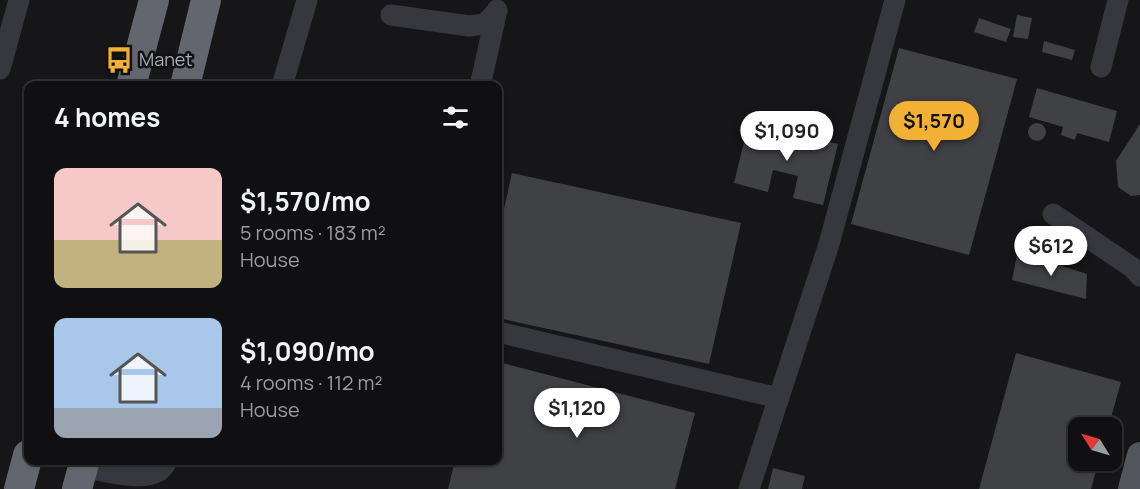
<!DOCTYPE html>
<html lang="en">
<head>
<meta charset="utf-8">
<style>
	:root { --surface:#101012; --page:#19191b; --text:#f1f3f6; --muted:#9c9d9f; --line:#303032; --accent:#f2b134 }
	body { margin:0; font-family:Manrope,sans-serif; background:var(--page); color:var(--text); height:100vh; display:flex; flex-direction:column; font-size:22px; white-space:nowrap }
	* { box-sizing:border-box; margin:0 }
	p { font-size:20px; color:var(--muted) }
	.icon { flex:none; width:33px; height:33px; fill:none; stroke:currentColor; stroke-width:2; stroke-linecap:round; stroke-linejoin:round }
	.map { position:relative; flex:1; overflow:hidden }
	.side { position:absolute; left:24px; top:81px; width:478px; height:384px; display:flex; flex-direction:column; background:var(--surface); border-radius:12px; box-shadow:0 2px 4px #0004,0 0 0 2px var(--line) }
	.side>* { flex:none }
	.needle { width:39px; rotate:307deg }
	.fabs { position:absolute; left:1068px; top:417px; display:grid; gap:12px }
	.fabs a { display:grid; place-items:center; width:54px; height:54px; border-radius:12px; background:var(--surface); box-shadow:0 2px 4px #0004,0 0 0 2px var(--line); font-size:30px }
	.price { position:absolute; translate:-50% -51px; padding:0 14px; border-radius:21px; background:#fff; color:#222; font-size:20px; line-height:39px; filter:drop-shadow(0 2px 3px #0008) }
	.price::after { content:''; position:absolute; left:50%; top:36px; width:18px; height:14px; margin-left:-9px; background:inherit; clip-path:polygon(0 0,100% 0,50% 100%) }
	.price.current { background:var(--accent); color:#111 }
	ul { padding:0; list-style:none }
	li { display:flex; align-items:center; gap:18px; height:150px; padding:0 30px }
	li span { display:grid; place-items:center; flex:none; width:168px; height:120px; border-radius:12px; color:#555 }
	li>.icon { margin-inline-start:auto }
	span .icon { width:72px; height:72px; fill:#fffc; stroke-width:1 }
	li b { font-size:26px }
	h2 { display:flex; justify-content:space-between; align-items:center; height:72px; padding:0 30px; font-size:26px }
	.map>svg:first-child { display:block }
	.building { fill:#404145 }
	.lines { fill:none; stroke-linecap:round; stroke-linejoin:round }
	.minor { stroke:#37383d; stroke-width:21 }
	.major { stroke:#53555c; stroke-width:26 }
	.highway { stroke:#63666e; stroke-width:30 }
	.labels { text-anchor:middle; stroke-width:5; stroke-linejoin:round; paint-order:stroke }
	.poi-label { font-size:18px; fill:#a8adb8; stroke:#111113; text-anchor:start }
</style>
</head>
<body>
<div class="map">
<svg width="1140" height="489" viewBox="0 0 1140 489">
	<rect width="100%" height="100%" fill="#161618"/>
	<path class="building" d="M1017,15L1032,18L1028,39L1013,37Z
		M979,18L1011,29L1006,42L974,32Z
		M1044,41L1075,50L1072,60L1042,52Z
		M899,48L1017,79L969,255L851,224Z
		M1037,88L1117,111L1109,142L1077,133L1075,140L1061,135L1063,127L1029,117Z
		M1028 132a9 9 0 1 1 18 0a9 9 0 1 1-18 0Z
		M757,124L838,144L823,205L793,198L798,176L773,170L768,192L734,183L745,138L753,140Z
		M1140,124V195L1131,196L1118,187L1116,161Z
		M512,173L741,223L709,364L498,318V236Z
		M1017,255L1051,264L1057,258L1062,266L1087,274L1086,299L1012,280Z
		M1016,353L1121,382L1108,428H1078V460H1099L1091,489H979Z
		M498,362L695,413L675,489H448L455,460H498Z
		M773,468L805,476L802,489H768Z"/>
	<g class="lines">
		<path class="minor" d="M391,15L469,26L485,24L497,11
			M1101,67L1118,0
			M0,69L19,0
			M282,86L307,0
			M480,86L497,10
			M1053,214L1133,268L1140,276
			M498,332L779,398
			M83,467C103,471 141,482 159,471C163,469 165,464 168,460
			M749,489L829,244L895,0"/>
		<path class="major" d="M1131,489L1140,455"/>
		<path class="highway" d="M131,86L154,0
			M185,86L206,0
			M19,489L28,455
			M77,489L85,460"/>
	</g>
	<defs>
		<symbol id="bus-bare" viewBox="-9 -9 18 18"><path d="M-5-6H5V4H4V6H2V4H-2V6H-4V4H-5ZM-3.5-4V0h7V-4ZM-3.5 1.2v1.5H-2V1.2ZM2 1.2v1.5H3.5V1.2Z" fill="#f2b134" stroke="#111113" stroke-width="2.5" paint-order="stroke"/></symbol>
	</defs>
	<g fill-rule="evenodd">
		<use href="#bus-bare" x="100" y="41" width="38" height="38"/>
	</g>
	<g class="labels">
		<g class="poi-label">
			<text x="139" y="66">Manet</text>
		</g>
	</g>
</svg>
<div class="fabs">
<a><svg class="needle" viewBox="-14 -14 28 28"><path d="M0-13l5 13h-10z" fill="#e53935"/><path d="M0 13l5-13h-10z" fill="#9c9d9f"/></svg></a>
</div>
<b class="price current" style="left:934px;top:152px">$1,570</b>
<b class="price" style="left:787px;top:162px">$1,090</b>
<b class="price" style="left:1051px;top:277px">$612</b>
<b class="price" style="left:577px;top:439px">$1,120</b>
<section class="side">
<h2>4 homes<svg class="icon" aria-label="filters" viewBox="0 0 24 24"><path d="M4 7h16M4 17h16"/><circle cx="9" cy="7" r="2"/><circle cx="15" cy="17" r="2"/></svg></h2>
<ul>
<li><span style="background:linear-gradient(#f6c9c9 60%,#c2b280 0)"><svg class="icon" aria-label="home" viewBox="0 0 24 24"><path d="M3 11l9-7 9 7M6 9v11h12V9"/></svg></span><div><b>$1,570/mo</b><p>5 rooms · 183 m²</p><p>House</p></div></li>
<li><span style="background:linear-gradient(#a9c7e8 75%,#9aa5b1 0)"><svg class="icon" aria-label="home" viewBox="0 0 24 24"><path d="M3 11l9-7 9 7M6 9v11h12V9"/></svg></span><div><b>$1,090/mo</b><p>4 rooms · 112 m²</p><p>House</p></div></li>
</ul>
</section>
</div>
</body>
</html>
